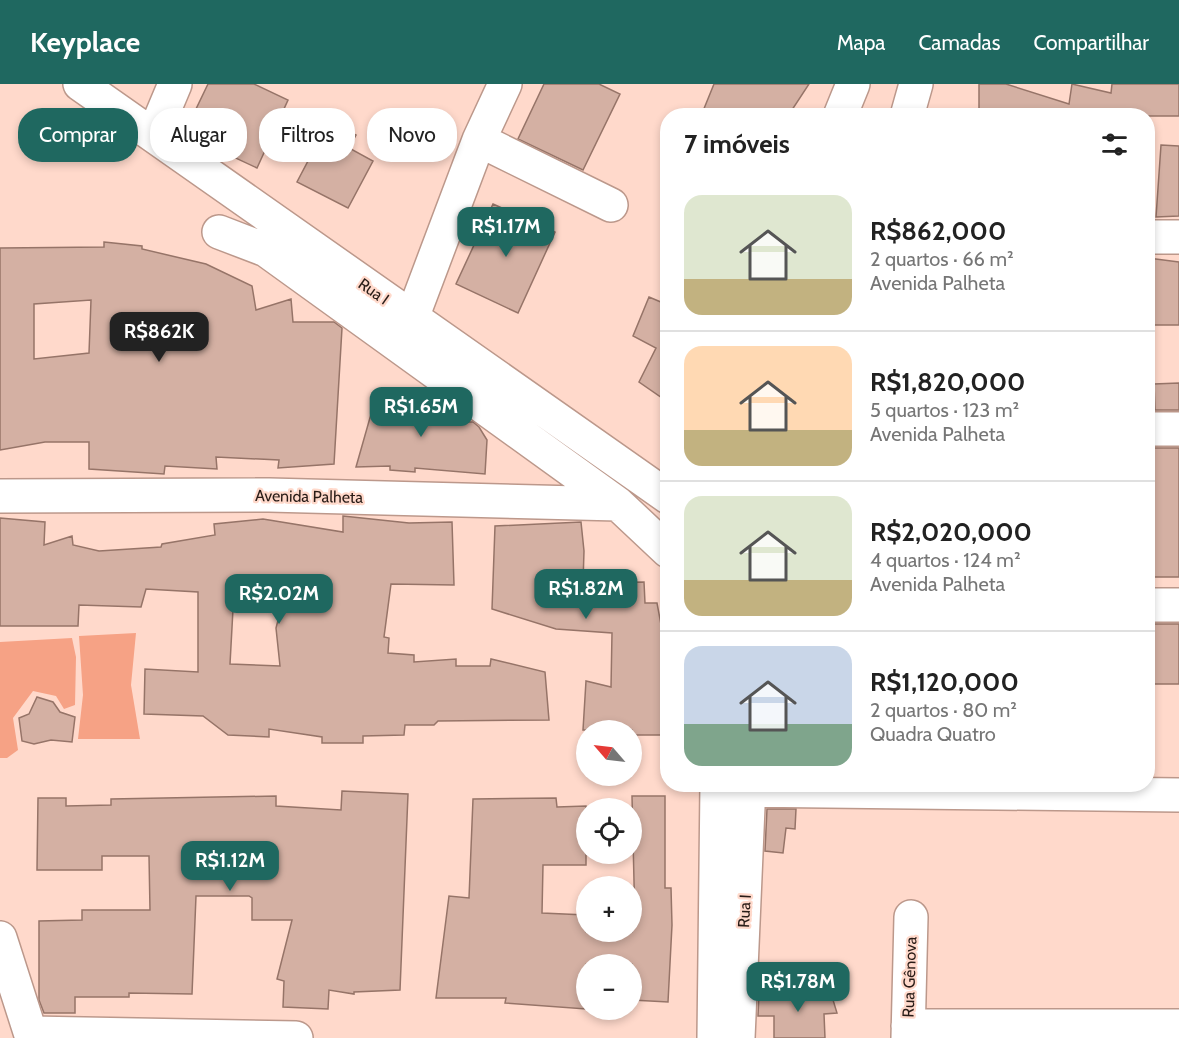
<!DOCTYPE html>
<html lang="pt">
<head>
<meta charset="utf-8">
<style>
	:root { --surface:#fff; --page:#f2f2f2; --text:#222; --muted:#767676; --line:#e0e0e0; --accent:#1f6860 }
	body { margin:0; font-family:Cabin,sans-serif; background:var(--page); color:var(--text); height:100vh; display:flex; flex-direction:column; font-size:22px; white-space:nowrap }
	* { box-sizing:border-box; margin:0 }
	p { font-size:20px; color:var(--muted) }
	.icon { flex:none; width:33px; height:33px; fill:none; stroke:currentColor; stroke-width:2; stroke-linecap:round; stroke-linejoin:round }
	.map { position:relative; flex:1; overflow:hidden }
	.drawer { position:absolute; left:660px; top:24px; width:495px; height:684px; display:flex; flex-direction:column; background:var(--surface); border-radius:24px; box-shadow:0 3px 9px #0003 }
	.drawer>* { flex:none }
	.guide { position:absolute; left:18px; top:24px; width:552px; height:54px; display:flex; gap:12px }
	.needle { width:39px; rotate:298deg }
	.buttons { position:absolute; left:576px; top:636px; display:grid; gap:12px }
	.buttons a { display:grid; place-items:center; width:66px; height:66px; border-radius:50%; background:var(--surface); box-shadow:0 3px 9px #0003; font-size:30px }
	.price { position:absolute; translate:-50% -51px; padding:0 14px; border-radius:12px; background:var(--accent); color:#fff; font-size:20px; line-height:39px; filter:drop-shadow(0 2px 3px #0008) }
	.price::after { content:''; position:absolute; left:50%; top:36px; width:18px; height:14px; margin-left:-9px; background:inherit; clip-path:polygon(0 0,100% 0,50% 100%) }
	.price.on { background:#222; color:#fff }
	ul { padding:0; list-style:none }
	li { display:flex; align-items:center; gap:18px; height:150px; padding:0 24px }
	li+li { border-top:2px solid var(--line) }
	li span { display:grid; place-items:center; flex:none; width:168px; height:120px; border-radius:18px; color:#555 }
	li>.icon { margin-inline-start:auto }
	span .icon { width:72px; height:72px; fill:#fffc; stroke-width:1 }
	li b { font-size:26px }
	h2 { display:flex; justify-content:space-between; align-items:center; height:72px; padding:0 24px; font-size:26px }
	.tag { padding:0 21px; border-radius:24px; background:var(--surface); box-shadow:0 3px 9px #0003; font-size:21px; line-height:54px }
	.tag.on { background:var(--accent); color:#fff }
	header { display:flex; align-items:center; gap:36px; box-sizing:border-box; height:84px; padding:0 30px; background:var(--accent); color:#fff }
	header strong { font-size:28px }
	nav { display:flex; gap:33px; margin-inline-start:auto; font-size:21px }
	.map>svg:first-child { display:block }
	.green { fill:#f6a285 }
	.building { fill:#d4b0a3; stroke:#967468; stroke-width:1.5; fill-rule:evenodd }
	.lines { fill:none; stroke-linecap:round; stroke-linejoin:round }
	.street-casing { stroke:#bc988b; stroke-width:36 }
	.street { stroke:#fff; stroke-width:33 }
	.labels { text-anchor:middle; stroke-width:4.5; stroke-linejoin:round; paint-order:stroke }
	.street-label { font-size:16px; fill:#291c17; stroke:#ffd9cb }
</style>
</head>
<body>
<header>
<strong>Keyplace</strong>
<nav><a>Mapa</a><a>Camadas</a><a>Compartilhar</a></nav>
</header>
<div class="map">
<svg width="1179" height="954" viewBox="0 0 1179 954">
	<rect width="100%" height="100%" fill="#ffd9cb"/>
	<path class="green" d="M136,549L131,601L140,655H78L83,611L79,552Z
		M72,554L76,573L75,621L64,625L56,612L33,607L13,634L18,666L7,674H0V558Z"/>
	<path class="building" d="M208,0H254L288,16L257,84L184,50Z
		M544,0H599L620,10L583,86L518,55Z
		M714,0H809L788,32H701Z
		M979,0H1006L1069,20L1072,0L1111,9L1112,0H1179V32H979Z
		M329,37L356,51L349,64L373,77L348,124L297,98Z
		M1161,61L1179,62V132L1156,133Z
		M493,120L555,148L518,229L456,200Z
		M104,158L142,162V165L206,180L252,202L256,226L291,215L293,238H334L342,244L334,380L278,384L279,376L216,373L217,385L165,382L164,390L89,385V358H45L0,366V164L104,163ZM91,216L89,269L34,275V220Z
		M1148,174L1179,178V241H1148Z
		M649,213L668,221V318L639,298L656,264L633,252Z
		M1179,299V326H1155L1154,300Z
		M377,309L423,312L421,320L452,324L456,338H473L479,343L487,356L485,390L415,384V388L390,386V382L356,383Z
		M1154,364H1179V493H1148V386L1154,385Z
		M343,432L409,439L452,438L454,501L391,500L384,553L389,554L388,569L414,571V578L456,575V582H490L491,575L545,588L549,636L438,637L434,641H405L404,651L363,652V659H322V653L269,645V653L228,651L203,632L144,630L145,585L198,588V508L146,505L141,523L79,521L78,542H0V434L45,438L44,461L72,452L73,461L99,467L161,463L162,460L215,451L214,440L263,435L343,448ZM234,507L285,509L276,544L280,582L230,580Z
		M581,438L584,467L583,499L644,498L645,519H657L663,551L664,651H632V646H583L586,597L611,603L612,549L556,545L492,525L495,442Z
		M1150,540H1179V600H1149Z
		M37,613L53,618L60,628L75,633L72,658L51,656L34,660L22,657L19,634L29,630Z
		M342,707L408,710L400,906L354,908V910L329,906L328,925L283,923L284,897L277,895L292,836H252V814L249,812H196L192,910L129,909V913H75V929H44L39,916V837L82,836V826H150L149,772H102V786H37L38,714H66V722L111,721V715L276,712V722L341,726Z
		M632,712H665V804H671L672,841L668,918L632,916V880H586V925L505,919L506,914H436L449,812L469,814L473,715L556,714L557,723L586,722V781H543L542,829L586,831V848H632V840H635Z
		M767,725H796L795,745L786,744L783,769L765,767Z
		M830,906L837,929L824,930L825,954H774V932H758L759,909Z"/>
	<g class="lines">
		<defs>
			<path id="street" d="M80,0L668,413
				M840,32L853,0
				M907,32L916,0
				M154,50L175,0
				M479,56L611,121
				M219,148L266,166L618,420L668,467
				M1148,153H1179
				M412,234L479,56L505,0
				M1148,345H1179
				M0,412L269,411L618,420
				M1148,521H1179
				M749,706L1179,711
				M0,854L32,954
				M908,942H1179
				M31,949L296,954
				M714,954L717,700
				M738,954L749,700
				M908,954L911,833"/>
		</defs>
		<use href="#street" class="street-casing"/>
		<use href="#street" class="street"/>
	</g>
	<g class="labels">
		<g class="street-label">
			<text transform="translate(374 207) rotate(35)" y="6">Rua I</text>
			<text transform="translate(309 412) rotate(1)" y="6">Avenida Palheta</text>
			<text transform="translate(744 827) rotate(-87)" y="6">Rua I</text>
			<text transform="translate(909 893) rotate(-88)" y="6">Rua Gênova</text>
		</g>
	</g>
</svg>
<div class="buttons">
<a><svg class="needle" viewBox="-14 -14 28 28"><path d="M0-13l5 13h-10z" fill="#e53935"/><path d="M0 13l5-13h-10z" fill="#767676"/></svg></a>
<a><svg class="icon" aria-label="locate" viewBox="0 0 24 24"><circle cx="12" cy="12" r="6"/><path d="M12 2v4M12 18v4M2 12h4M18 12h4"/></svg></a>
<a>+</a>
<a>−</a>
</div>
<b class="price" style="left:506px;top:174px">R$1.17M</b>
<b class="price on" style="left:159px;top:279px">R$862K</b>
<b class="price" style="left:421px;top:354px">R$1.65M</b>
<b class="price" style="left:586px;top:536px">R$1.82M</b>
<b class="price" style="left:279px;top:541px">R$2.02M</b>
<b class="price" style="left:230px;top:808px">R$1.12M</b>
<b class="price" style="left:798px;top:929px">R$1.78M</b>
<div class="guide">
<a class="tag on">Comprar</a>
<a class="tag">Alugar</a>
<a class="tag">Filtros</a>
<a class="tag">Novo</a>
</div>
<section class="drawer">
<h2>7 imóveis<svg class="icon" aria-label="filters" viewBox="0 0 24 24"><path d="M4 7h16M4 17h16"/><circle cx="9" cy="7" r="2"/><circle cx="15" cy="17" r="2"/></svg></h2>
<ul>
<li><span style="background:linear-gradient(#dfe7d0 70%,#c2b280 0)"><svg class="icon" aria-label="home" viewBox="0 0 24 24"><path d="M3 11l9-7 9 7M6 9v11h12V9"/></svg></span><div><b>R$862,000</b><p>2 quartos · 66 m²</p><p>Avenida Palheta</p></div></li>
<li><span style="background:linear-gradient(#ffd9b3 70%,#c2b280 0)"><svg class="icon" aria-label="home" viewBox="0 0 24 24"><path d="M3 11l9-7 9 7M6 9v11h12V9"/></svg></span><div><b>R$1,820,000</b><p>5 quartos · 123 m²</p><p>Avenida Palheta</p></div></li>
<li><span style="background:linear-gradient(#dfe7d0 70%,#c2b280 0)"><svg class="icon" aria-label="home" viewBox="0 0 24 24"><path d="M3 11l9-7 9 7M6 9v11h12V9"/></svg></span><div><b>R$2,020,000</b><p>4 quartos · 124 m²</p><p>Avenida Palheta</p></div></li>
<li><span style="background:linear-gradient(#c9d6e8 65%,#7fa58c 0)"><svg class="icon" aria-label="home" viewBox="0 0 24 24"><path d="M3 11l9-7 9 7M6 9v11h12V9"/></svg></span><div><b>R$1,120,000</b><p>2 quartos · 80 m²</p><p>Quadra Quatro</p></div></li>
</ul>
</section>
</div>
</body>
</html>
